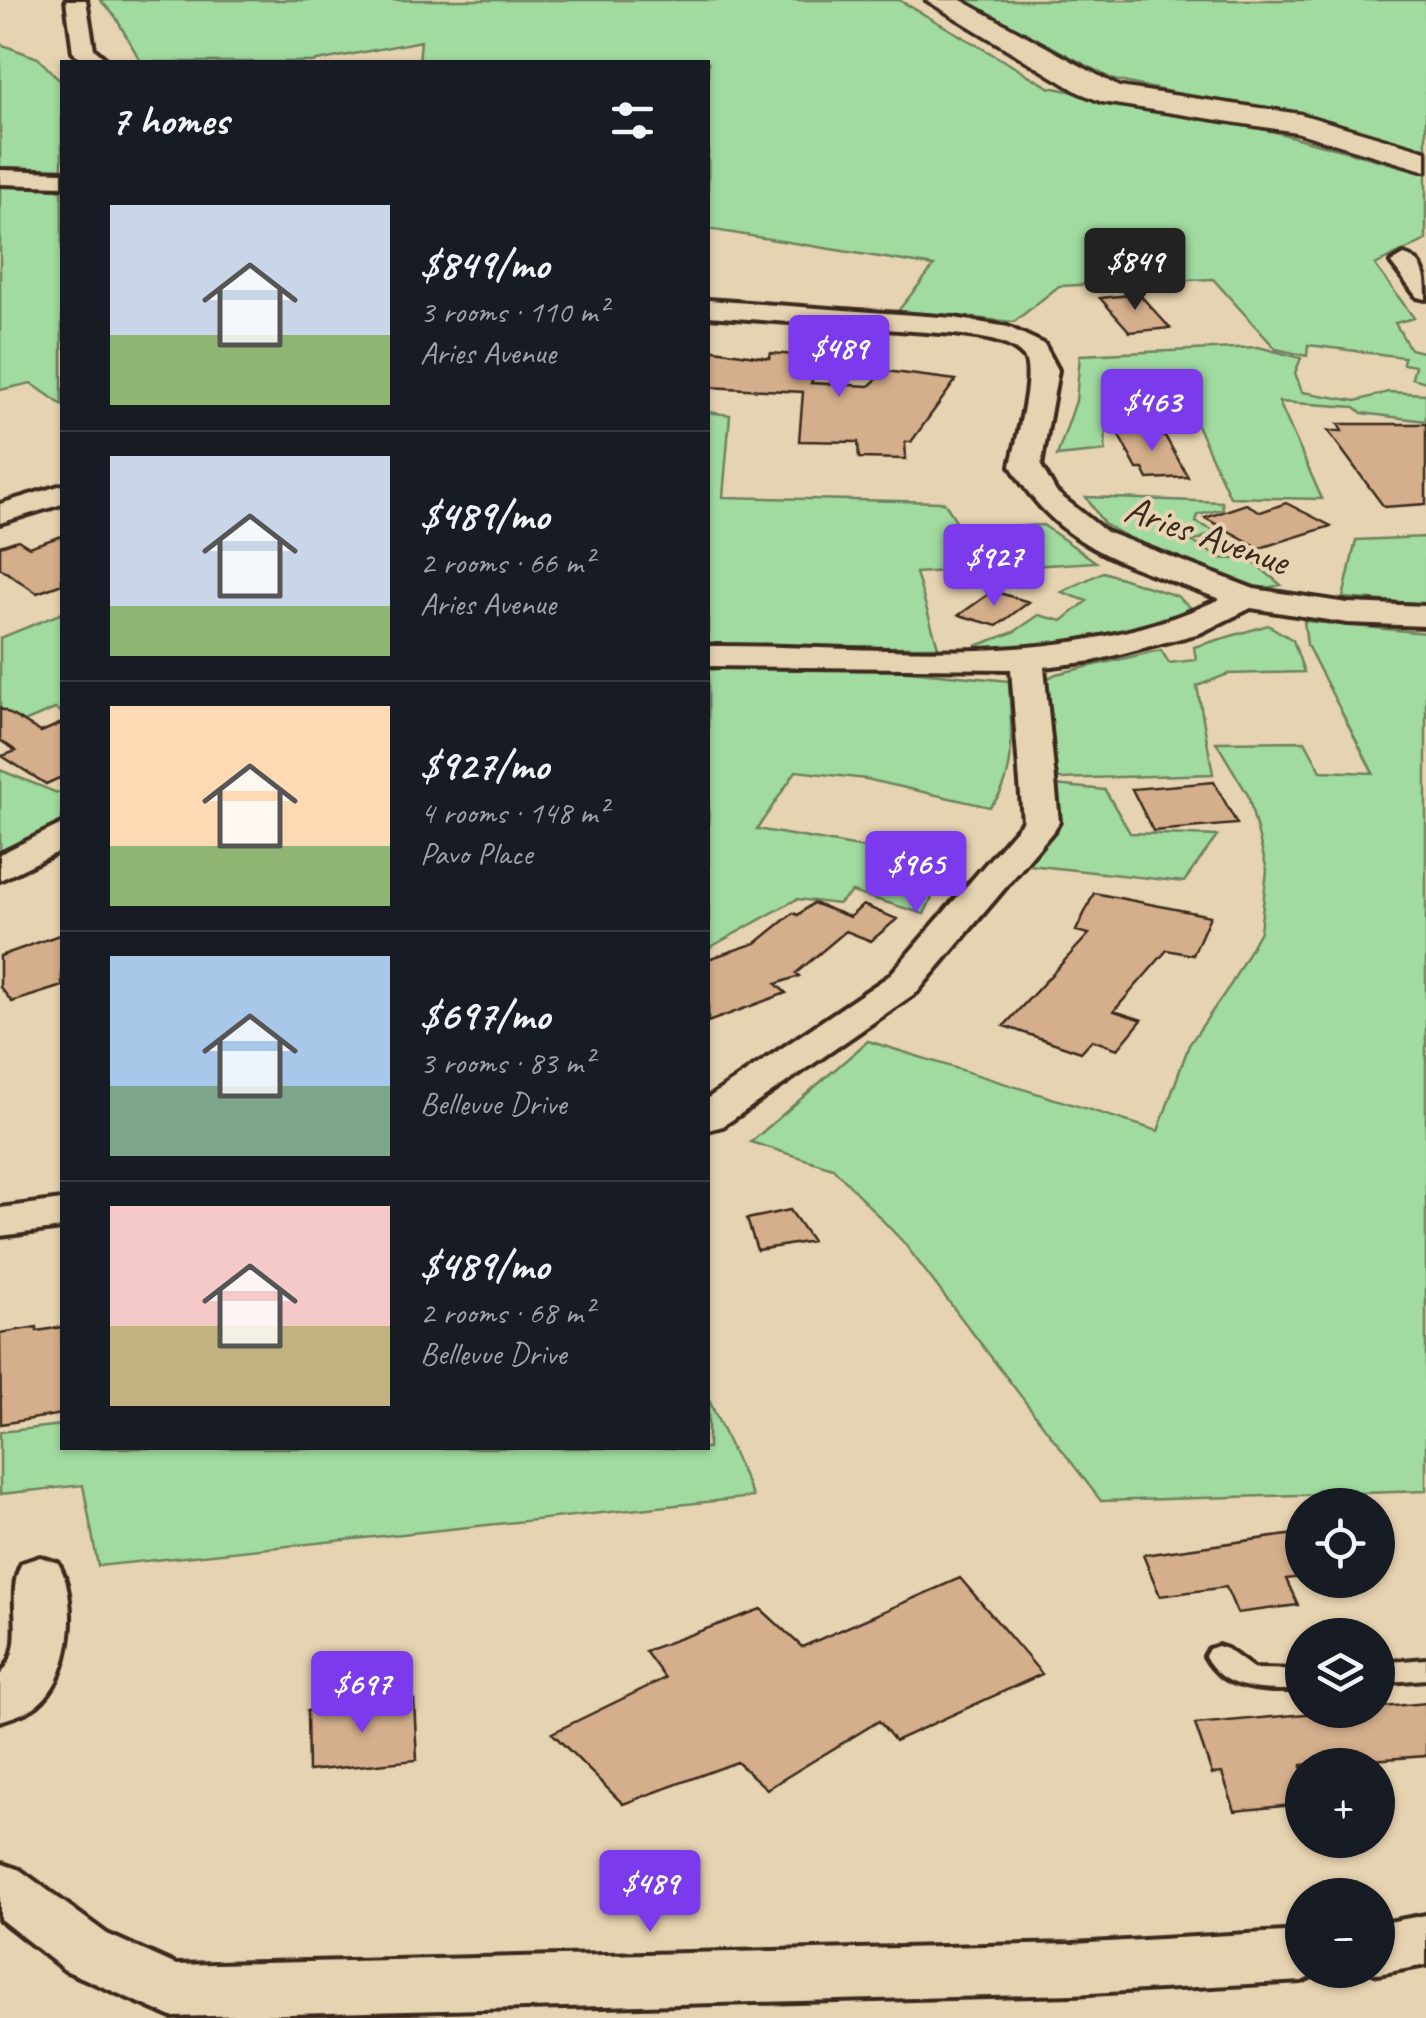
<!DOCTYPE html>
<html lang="en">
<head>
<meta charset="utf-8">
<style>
	:root { --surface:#171b24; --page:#20242c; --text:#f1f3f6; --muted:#9ea1a6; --line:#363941; --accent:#7c3aed }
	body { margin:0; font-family:Caveat,sans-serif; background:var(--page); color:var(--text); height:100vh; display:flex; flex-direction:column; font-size:38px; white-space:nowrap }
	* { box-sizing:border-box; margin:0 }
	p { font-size:32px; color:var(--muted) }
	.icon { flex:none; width:55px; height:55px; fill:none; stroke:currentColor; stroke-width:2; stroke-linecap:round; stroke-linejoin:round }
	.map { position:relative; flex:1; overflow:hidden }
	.side { position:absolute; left:60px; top:60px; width:650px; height:1390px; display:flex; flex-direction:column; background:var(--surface); border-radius:0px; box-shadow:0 2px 8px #0004 }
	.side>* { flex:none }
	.tools { position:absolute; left:1285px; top:1488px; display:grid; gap:20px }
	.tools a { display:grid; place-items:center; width:110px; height:110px; border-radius:50%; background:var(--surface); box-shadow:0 2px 8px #0004; font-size:50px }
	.price { position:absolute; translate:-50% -85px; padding:0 22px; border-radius:10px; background:var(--accent); color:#fff; font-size:32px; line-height:65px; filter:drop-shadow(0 2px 5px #0008) }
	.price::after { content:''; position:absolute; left:50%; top:60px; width:30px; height:22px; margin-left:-15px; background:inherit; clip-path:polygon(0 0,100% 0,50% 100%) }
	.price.active { background:#222; color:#fff }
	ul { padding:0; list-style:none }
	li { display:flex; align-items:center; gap:30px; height:250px; padding:0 50px }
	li+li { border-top:2px solid var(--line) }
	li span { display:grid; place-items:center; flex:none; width:280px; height:200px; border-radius:0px; color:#555 }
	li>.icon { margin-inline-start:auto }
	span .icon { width:120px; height:120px; fill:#fffc; stroke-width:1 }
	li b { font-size:42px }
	h2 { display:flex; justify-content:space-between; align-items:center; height:120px; padding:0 50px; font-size:42px }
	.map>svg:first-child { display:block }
	.green { fill:#a1dba0; stroke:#6e825f; stroke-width:2.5 }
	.building { fill:#d5af8c; stroke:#3b2a1e; stroke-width:2.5 }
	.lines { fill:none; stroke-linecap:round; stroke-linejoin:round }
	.service-casing { stroke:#3b2a1e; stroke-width:8 }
	.minor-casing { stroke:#3b2a1e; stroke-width:8 }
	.secondary-casing { stroke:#3b2a1e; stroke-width:7 }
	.service { fill:#e6d3b1; fill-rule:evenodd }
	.minor { fill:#e6d3b1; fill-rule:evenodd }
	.secondary { fill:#e6d3b1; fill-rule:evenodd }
	.labels { text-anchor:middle; stroke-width:8; stroke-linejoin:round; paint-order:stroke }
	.far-street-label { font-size:40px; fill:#3b2a1e; stroke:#e6d3b1 }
</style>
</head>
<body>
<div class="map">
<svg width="1426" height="2018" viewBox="0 0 1426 2018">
	<rect width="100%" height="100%" fill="#e6d3b1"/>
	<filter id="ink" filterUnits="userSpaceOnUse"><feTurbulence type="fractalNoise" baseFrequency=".01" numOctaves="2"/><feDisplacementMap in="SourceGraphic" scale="20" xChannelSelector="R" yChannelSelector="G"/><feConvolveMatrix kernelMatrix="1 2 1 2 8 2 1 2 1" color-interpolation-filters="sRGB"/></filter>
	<g filter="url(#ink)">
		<path class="green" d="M100,0H899L1049,87L1275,132L1426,173V240L1375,265L1414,318L1395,323L1410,349L1426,353V382L1412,378L1415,366L1403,364L1404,357L1308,345L1307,356L1276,349L1213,279L1059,286L1014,322L898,311L934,266L708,229V62H419L421,41L312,62H141L115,16Z
			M964,0H1426V150L1377,136L1114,80Z
			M0,44L38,58L62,83V169L0,167Z
			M0,182L62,190V405L31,383L0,390Z
			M1258,347L1301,358L1295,373L1302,392L1356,401L1388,392L1426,394V421L1362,413L1355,407L1279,402L1322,499L1230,497L1197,425L1106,427L1105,451L1057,456L1076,401L1080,355Z
			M708,412L730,415L723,497L944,502L962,530L1043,525L1096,562L916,573L938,647H708Z
			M1086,497L1222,502L1223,509L1198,515L1196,522L1216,532L1193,542L1220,558L1251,560L1281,585L1261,589L1161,555L1104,524Z
			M1426,537V604L1343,598L1356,540Z
			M1103,572L1177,596L1196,612L1107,644L980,654L976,646L1014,632L1039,615L1062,621L1087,601L1062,592Z
			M62,613V713L55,709L0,732V638Z
			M1304,621L1426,633V1491L1101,1501L904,1243L833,1168L751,1142L868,1041L1158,1131L1189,1045L1231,984L1260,931L1267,870L1248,795L1216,742L1305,741L1321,771L1373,773L1307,645Z
			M1268,625L1293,640L1304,672L1228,674L1197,686L1213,774L1059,779L1043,730L1037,684L1056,674L1161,650L1169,663L1196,660L1194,647Z
			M736,667H868L1009,681C1010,719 1020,781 989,807L866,779L796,771L757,829L910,856L900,870L942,876L924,914L852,892L838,904L797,899L709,948L708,670Z
			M0,770L57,793L62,791V825L0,855Z
			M1054,785L1105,790L1130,833L1217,836L1184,882L1029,865L1056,824Z
			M708,1398L753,1497L98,1566L83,1485L0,1494V1432L62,1425V1448H708Z"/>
		<path class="building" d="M1139,294L1170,328L1130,332L1100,298Z
			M708,349L769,358L771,353L822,357L811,383L869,386L886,371L956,380L911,442H905L906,459L859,458L858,442L799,441L803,392L708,387Z
			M1338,424H1426V504L1384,507L1328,431H1342Z
			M1152,428L1156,436H1165L1188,477L1148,479L1143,469H1137L1116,430Z
			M1286,503L1331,526L1260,548L1205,518L1246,504L1261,512Z
			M62,536V584L37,593L0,568V546L18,540L29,547Z
			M993,591L1029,602L997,626L959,615Z
			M0,708L41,732L62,723V781L59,778L46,784L2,756L16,751L0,740Z
			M1214,782L1237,824L1153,831L1132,789Z
			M1094,893L1210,916L1193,955L1167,950L1114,1011L1142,1020L1118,1049L1092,1040L1081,1052L1004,1026L1089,934L1076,931Z
			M813,903L850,917L863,905L897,919L871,941L846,931L796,973L799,976L776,984L786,993L708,1022V959L756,943L793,913L798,915Z
			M62,934V986L12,1002L0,987V956Z
			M790,1210L812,1241L757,1250L747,1219Z
			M37,1327V1331L62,1327V1414L1,1424L0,1333Z
			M1302,1533V1577L1286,1579L1298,1605L1237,1613L1226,1587L1160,1596L1143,1555Z
			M960,1578L1042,1674L895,1741L879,1721L767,1789L737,1762L623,1804L552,1733L665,1678L645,1651L761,1609L802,1647Z
			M414,1700L417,1760L308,1771L307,1711Z
			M1426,1703V1756L1302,1765V1804L1235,1811L1222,1773L1212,1774L1195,1724Z"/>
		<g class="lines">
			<defs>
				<path id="service" d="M1218,1646L1227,1649L1254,1669L1302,1670V1690C1266,1690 1225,1693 1205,1656L1209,1649Z
					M1426,1659V1679L1378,1683V1663Z"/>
				<path id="minor" d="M66,0H86L94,49L109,62H85L73,52Z
					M0,170L62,172V186L0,184Z
					M1404,255C1426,261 1426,280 1426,299L1417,297L1391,263Z
					M708,300L954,318L1008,327L1044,344L1058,370L1041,466L1056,492L1106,532L1254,589L1347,603L1426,606V626L1347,623L1251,608L1200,633L1093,661L1044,667L1059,822L1054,830L917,992L723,1126L708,1130V1098L889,976L1023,821L1011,669L708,666V646C879,645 1060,674 1220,599C1133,565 1061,553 1011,466C1015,444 1037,370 1023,356C1007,339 975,337 954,334L708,316Z
					M62,485V504L0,523V504Z
					M62,824V850L0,880V854Z
					M62,1200V1228L0,1236V1208Z
					M40,1557L58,1563C79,1600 73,1677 37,1705C27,1713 12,1717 0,1721V1675C31,1644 3,1597 22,1563Z
					M0,1863L20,1870L107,1934L176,1965L1073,1944L1302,1931V1970H1324L1302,1981L1073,1994L172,2017L65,1970L0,1919Z
					M1426,1915V1965L1378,1974L1367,1970H1378V1924Z"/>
				<path id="secondary" d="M926,0H961L1119,87L1300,114L1426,151V171L1296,132L1102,102L1078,92Z"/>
			</defs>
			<use href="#service" class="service-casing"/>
			<use href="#minor" class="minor-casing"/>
			<use href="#secondary" class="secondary-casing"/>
			<use href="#service" class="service"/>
			<use href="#minor" class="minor"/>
			<use href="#secondary" class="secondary"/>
		</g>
	</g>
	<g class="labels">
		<g class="far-street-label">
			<text transform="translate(1207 534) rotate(19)" y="14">Aries Avenue</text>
		</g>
	</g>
</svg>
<div class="tools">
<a><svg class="icon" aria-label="locate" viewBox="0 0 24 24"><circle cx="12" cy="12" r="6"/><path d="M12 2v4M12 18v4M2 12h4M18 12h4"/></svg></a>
<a><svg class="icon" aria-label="layers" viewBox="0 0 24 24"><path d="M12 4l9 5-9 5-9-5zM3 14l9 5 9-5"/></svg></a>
<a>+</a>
<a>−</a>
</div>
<b class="price active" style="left:1135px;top:313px">$849</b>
<b class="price" style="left:839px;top:400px">$489</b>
<b class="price" style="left:1152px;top:454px">$463</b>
<b class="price" style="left:994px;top:609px">$927</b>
<b class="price" style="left:916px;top:916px">$965</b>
<b class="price" style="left:362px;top:1736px">$697</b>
<b class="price" style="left:650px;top:1935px">$489</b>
<section class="side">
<h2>7 homes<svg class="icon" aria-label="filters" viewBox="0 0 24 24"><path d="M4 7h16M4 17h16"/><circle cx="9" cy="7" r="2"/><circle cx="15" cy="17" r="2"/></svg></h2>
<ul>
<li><span style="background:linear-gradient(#c9d6e8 65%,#8fb573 0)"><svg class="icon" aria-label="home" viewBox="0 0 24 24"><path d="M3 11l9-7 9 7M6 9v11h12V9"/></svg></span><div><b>$849/mo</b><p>3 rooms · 110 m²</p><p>Aries Avenue</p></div></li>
<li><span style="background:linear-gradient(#c9d6e8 75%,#8fb573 0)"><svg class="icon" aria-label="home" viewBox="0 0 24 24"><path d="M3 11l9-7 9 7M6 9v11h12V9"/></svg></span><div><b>$489/mo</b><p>2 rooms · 66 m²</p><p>Aries Avenue</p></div></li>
<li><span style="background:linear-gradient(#ffd9b3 70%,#8fb573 0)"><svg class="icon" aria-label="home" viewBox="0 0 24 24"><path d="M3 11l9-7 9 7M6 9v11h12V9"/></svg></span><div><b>$927/mo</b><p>4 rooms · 148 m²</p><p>Pavo Place</p></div></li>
<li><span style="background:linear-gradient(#a9c7e8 65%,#7fa58c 0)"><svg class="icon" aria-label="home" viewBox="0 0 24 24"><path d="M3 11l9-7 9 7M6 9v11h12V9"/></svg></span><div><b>$697/mo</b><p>3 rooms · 83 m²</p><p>Bellevue Drive</p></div></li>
<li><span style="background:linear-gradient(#f6c9c9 60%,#c2b280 0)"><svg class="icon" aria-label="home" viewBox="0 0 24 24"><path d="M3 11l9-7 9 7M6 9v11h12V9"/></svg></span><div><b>$489/mo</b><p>2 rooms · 68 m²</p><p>Bellevue Drive</p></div></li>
</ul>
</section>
</div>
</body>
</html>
